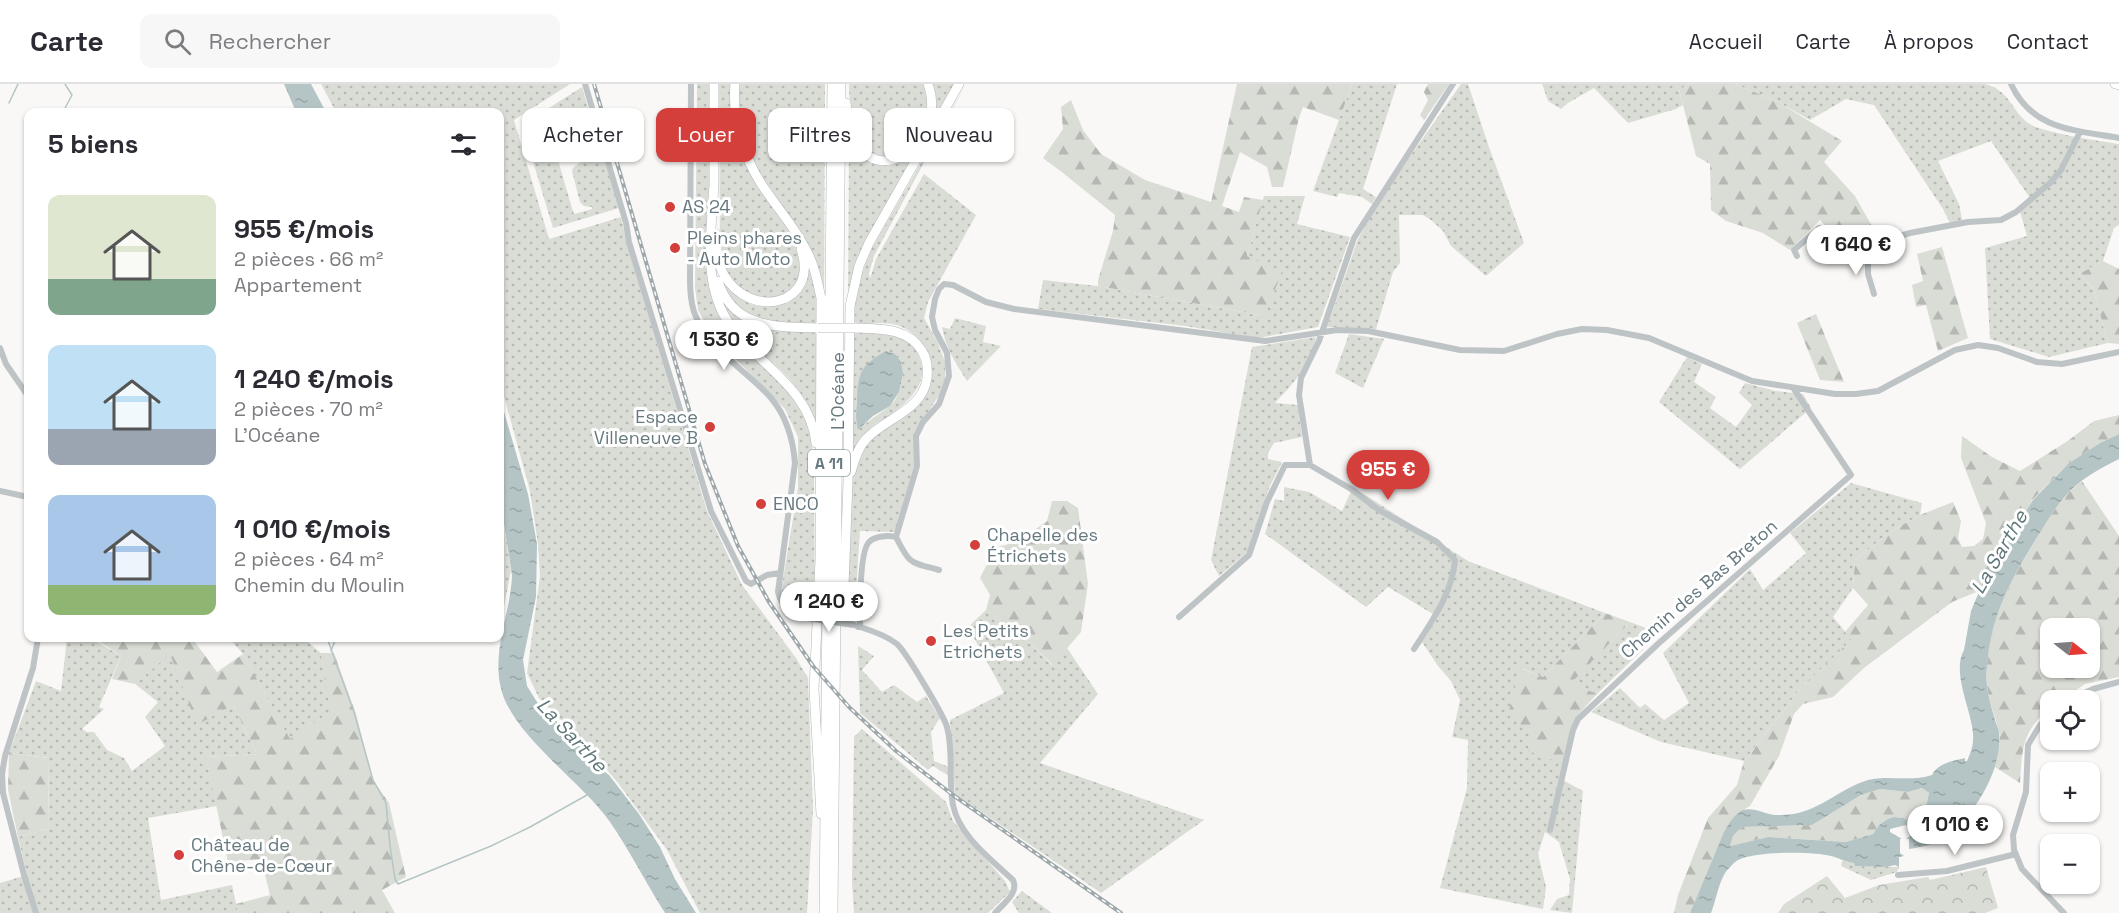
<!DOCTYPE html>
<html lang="fr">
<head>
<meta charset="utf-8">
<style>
	:root { --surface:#fff; --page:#f7f7f7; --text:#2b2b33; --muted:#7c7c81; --line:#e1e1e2; --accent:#d43e3b }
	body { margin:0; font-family:"Space Grotesk",sans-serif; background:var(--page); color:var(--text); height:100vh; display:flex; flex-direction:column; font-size:22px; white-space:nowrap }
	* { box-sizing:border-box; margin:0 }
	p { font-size:20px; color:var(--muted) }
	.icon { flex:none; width:33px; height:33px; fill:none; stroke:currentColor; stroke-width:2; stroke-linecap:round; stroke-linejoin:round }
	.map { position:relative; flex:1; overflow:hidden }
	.drawer { position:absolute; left:24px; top:24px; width:480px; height:534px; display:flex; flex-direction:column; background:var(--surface); border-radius:12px; box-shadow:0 2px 4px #0004 }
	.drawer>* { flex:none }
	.top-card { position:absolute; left:522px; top:24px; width:570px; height:54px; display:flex; gap:12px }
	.needle { width:39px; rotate:107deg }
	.buttons { position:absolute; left:2040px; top:534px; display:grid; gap:12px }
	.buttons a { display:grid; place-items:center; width:60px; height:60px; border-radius:12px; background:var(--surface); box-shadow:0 2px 4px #0004; font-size:30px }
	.price { position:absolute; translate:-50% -51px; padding:0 14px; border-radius:21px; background:#fff; color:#222; font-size:20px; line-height:39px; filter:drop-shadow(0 2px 3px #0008) }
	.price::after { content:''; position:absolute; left:50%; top:36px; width:18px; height:14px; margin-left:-9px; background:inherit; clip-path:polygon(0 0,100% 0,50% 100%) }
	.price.current { background:var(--accent); color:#fff }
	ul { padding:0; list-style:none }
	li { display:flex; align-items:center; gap:18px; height:150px; padding:0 24px }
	li span { display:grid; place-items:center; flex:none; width:168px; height:120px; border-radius:12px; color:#555 }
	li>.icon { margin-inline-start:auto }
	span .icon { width:72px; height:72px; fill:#fffc; stroke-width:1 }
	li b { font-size:26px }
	h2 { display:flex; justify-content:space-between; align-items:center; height:72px; padding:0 24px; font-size:26px }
	.chip { padding:0 21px; border-radius:12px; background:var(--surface); box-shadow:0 2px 4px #0004; font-size:21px; line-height:54px }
	.chip.current { background:var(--accent); color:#fff }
	header { display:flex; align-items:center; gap:36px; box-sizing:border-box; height:84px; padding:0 30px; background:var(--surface); border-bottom:2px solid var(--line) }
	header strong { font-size:28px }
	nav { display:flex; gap:33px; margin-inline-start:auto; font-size:21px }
	.search { width:420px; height:54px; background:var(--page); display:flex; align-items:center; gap:15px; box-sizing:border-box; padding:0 21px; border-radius:12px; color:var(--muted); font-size:22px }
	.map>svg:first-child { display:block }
	.grass { fill:url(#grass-dots); fill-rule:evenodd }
	.forest { fill:url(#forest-firs); fill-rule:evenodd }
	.park { fill:url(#park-crowns) }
	.water { fill:url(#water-ripples); fill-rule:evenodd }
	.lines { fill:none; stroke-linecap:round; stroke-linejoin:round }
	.stream { stroke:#b5c5c5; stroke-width:1.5 }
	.highway-casing { stroke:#b2b8ba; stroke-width:10 }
	.minor { stroke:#bec4c6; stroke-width:6 }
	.highway { stroke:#fff; stroke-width:9 }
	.rail-casing { stroke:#9ea8ab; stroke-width:4 }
	.rail { stroke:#fff; stroke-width:1.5; stroke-dasharray:4.5; stroke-linecap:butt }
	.highway-bridge-casing { stroke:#b2b8ba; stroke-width:10; stroke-linecap:butt }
	.minor-bridge { stroke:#bec4c6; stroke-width:6 }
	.highway-bridge { stroke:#fff; stroke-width:9 }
	.poi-dot { fill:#d43e3b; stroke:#fff; stroke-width:2 }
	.labels { text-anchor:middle; stroke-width:6; stroke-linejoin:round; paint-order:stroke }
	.shield { fill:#fff; stroke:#94a1a5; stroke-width:1.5 }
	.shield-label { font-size:16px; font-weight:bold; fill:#66797f }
	.poi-label { font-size:18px; fill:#66797f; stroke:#fff; text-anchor:start }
	.street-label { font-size:18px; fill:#66797f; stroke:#fff }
	.water-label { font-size:20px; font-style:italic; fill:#607879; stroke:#fff }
</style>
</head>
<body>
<header>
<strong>Carte</strong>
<div class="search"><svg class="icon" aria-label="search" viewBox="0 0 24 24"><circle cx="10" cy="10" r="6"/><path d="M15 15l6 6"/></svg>Rechercher</div>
<nav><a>Accueil</a><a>Carte</a><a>À propos</a><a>Contact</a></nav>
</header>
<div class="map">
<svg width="2119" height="829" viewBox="0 0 2119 829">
	<defs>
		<pattern id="grass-dots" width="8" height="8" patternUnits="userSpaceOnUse" patternTransform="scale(1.5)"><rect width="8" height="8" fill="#daddd6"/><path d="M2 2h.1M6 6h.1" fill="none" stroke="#b5b8b3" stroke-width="1.8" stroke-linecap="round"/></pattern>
		<pattern id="forest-firs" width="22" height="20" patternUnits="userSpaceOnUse" patternTransform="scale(1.5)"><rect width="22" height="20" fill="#daddd6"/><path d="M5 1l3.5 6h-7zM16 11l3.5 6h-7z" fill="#b5b8b3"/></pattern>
		<pattern id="park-crowns" width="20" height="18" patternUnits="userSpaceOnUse" patternTransform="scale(1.5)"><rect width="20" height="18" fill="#daddd6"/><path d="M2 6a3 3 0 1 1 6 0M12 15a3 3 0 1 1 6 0" fill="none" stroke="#b5b8b3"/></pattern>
		<pattern id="water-ripples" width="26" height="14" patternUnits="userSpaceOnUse" patternTransform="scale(1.5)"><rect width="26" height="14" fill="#b5c5c5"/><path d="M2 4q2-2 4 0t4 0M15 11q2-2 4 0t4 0" fill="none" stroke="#97a5a5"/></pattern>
	</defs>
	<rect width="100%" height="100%" fill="#f9f8f6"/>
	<path class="grass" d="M321,0H570L514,36L549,155L621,133L627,160L707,427L742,501L796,574L808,594L813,725L807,829H700L667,766L618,699L584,659L539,614L527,589L540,492L538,460L530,407L500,298V28H336Z
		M697,0H711L708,191L717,223L803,326L811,348L814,392L815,532C797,529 784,526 781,507L798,404V353L785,325L711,250L698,226L695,204Z
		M719,0H733L736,44L799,166L801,190L794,204L778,215H756L730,197L720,170Z
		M736,0H825L824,219L822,201L759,92L741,50Z
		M849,0H925C926,7 929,16 928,23C925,47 905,78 878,71C870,69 862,63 857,55C851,41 849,15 849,0Z
		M932,0H956L889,119L848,221L849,56C866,79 900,93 918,62C922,56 924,47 926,40C932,26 937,15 932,0Z
		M966,0L874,172L869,189L870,195L876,175L924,90L976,131L928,218L924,234L938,259L945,278V295L940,310L914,349L915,378L895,448L860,447L854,539L846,537C848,504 849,470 850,437C851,418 850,395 857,377C872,339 927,336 932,290C933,280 930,268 923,260C902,234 883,239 853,241C853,214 861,190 871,166Z
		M1352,0H1397L1363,105L1376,113L1372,120L1362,113L1339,109L1337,113L1313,107Z
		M1461,0H1468L1489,63L1524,159L1486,192L1451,162L1443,147L1431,136L1423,131H1399L1400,179L1393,188L1376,245L1327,243L1358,155L1380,115Z
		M1542,0H1690L1679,6L1683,21L1676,25L1628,39L1594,4L1568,19L1561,25L1548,17Z
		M1735,0H1984C2009,5 2011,26 2028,39C2042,49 2100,57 2119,60V141L2114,144L2103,177L2079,190L2093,204L2108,259L2049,273L1990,255L1985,164L2027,152L2020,128L2032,117L1991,57L1938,77L1959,120L1963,140L1950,139L1943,125L1874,21L1846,15L1810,36L1778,18Z
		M582,3L598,57L596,63L589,62V59L581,58L580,61H574V58L586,53V48L583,46L576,50L567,47L551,52L572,124L574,130L592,125V123L584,122L580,118L572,87L573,84L596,65L602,68L619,124L553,144L522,41Z
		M1264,112H1305L1297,140L1350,153L1318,243L1258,254L1185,242L1038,225L1043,196L1098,202L1265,232L1247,172Z
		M807,172L817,210L818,241C788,239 755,242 733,217C727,211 724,200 720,192C740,222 764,232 796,212Z
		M718,208C741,249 776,247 818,247V348C812,319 793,296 770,277C762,270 752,264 745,256C732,241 725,226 718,208Z
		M955,234L986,242L983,258L1001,262L967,297C956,280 945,263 942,243L950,245Z
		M851,247C876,249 910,246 920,275C929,299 909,318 890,331C885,335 879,337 874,341C865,348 858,360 851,370ZM903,290L899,308L895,316L890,322L858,345L856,338L857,311Z
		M1349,250L1384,255L1363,304L1335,289Z
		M1316,253C1312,280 1292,301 1275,319L1298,321L1302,353L1274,359L1268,369V375L1282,378L1269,404L1250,466L1219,492L1211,476L1252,263Z
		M1687,273L1702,280L1694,298L1716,313L1710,324L1736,343L1752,321L1739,309L1745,299L1776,307L1803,310L1811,324L1740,385L1659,318Z
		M1851,399L1922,419L1920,431L1890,448L1855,476L1853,504L1833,533L1852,556L1800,605L1744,677L1661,658L1591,628L1620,604L1640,624L1645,620L1664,636L1689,619L1663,569L1750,485L1763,506L1806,469L1790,449Z
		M1284,403L1309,408L1342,427L1353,403L1468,477L1605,529L1543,593L1521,584L1529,648L1563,680L1559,694L1583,707L1572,829L1550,826L1557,815L1569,811L1570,795L1559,758L1545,748L1538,770L1546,803L1543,825L1440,804L1467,704L1468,656L1452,653L1460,616L1451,597L1438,582L1422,558L1438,533L1388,503L1366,523L1265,450L1275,415L1284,417Z
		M500,414L511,487L500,543Z
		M986,526L1031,560L1052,581L1067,564L1098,610L1040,679L1204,736L1101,809L955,710L950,636L1004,609L968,543Z
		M1630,538L1660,549L1597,610L1570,599Z
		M67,554H91L121,572L99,623L104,625L82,645L87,648H94L107,666L124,674L132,687L165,662L145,633L158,618L135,600L170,569L233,621L257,670L206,673L217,722L148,734L161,816L232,801L238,829H0V799L27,791L18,753L49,745L48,674L9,669L36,597L61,607Z
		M229,554H303L321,569L331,628L290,656L243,570Z
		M858,562L874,572L862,586L882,608L894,601L917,618L926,612L940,634L931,648L934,677L949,683V692L933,682L928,686L860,629Z
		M862,645L946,718L953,737L1005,797L1010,808L988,829H854L852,799L854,653Z
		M1842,777L1854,779L1856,782L1899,783L1897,788L1871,796L1841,782Z
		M1022,807L1052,829H1019L1012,818Z"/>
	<path class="forest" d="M1237,0H1352L1339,36L1303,23L1299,34L1283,103H1272L1267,83L1240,68L1222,122L1239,128L1244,113L1263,116L1247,172L1282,187L1265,232L1098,202V196L1113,147L1115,131C1091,112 1068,92 1043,74L1063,45L1061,23L1071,16L1083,46L1101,70L1145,96L1211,118Z
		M1428,0H1449L1424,36L1420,31L1428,16L1424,8Z
		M1690,0H1735L1778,18L1842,57L1824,78L1855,112L1878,153L1864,164L1829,146L1820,136L1790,166L1763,149L1726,137L1711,126L1710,80L1696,72L1679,5Z
		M1942,163L1968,254L1938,267L1926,221L1916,223L1912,201L1923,197L1917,170Z
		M2103,177L2119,185V260L2108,259L2093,204L2079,190Z
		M1816,230L1844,298L1820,296L1797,239Z
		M2119,331V350L2100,359L2069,379L2033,415L2025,428L2016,450L1994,479L1979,507L1952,518L1864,584L1833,613L1803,620L1794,630L1779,672L1750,722L1740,728L1728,741L1723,750L1690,829H1674L1678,811L1708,734L1737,701L1744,677L1800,605L1851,556L1845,548L1868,521L1853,504L1855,476L1890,448L1920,431L1953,418L1961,437L1958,454L1962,463L1974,462L1983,455L1986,439L1961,374L1962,352L1992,373L2020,387L2069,356L2094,337Z
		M2082,397L2119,452V593L2085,600L2062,616H2050V625C2022,646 2022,666 2020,699L1995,683C1998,673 2001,658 1999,647C1995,631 1987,615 1987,598C1985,545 2005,506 2032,462C2046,439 2059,414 2082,397ZM2050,544H2090V584H2050Z
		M1052,417H1067L1078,424L1088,500L1081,548L1053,581L1031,560L986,526L990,511L980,494L995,464L1019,457L1047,437Z
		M1605,529L1630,538L1571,599L1597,610L1576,633L1563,680L1528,667L1529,647L1508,631L1520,584L1543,593Z
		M94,554H192L217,588L243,570L290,655L330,628L321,569H334L356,630L373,696L389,719L406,793L382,806L395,829H238L236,820L270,811L261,775L228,778L206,673L257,670L233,621L197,641L170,570L135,600L112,595L121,572Z
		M9,669L48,674L49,745L18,753L8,706Z
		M1922,704L1929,709L1925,727L1906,736L1904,734L1894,733L1879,741L1873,750L1846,758L1768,753L1730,762L1733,752L1742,743L1812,741L1861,711L1880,705L1908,708Z"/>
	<path class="park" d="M1986,783L1998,824L1985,829H1778L1784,820L1827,792L1845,814L1879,801L1928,793L1930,796Z"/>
	<path class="water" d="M284,0H311L326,28H296Z
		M886,267L895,270L901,278L903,290L899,308L890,322L873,332L858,346C855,336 856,327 857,317C858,288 861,281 886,267Z
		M500,314L528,410L537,460L536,513L523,576L527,602L537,618L574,655L598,683L609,691L639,730L660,763L675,795L696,829H665C646,799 630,767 610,738C582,697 508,649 500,600C493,562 511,527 512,491L500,414Z
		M2119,350V375C2103,383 2086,392 2073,404C2056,420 2045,441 2033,460C2009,499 1990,535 1987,583C1985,599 1989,616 1994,632C1995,638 1999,644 1999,649C2003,684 1976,728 1951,749C1940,759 1923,763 1909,765V755H1906L1917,747V746L1912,747L1906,741L1890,745V748L1902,755H1900V769L1904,772L1899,773V783L1895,781L1886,783L1855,782L1854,779C1845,778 1839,774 1831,772C1813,767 1755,767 1738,776C1733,779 1728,785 1725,789C1718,801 1716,816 1711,829H1690L1723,750C1727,742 1734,730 1743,726C1754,723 1764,730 1775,731C1781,731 1787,731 1793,730C1822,725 1841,704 1868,696C1889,691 1911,698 1932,691C1938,679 1953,677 1965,674V677H1967C1971,668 1974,660 1973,650C1972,627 1951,588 1964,566L1971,527L1981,503L1994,479L2016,450L2025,428L2033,416L2069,379L2100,359ZM1922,704L1929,709L1925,727L1915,729L1906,736L1904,734L1894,733L1888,735L1879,741L1873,750L1846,758L1768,753L1730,762L1733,752L1742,743L1812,741L1861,711L1880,705L1908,708Z"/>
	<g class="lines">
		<path class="stream" d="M9,19L18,0
			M63,28L72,11L65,0
			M327,554L354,628L373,696L386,719L390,762L395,795L398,800L491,762L530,743L587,711
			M331,567L336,554"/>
		<defs>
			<path id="highway" d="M735,0C732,36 743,71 762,101C778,125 798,147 810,174C816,187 818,201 821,214L820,476L814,605L821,730
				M2115,0L2119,1
				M846,19C856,128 951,60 928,0
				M714,100C712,140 704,185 720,223C743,276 809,296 816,359
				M714,106V0
				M716,150C717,164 717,179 724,191C751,237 820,221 801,165
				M718,197C733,245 777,243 818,244
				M851,388C854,376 858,363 867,354C886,334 923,326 927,294C928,284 927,275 922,267C908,243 879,245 855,244
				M843,528L848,398L850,222L859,182L869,159L959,0
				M824,829L832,0
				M833,829L841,0"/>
		</defs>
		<use href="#highway" class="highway-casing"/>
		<path class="minor" d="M585,0L626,139L629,158L711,427L746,497L751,500L767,491L780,489
			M691,0L690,196C690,207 691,218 694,228C708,267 746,285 771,314C787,333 793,355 795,379L778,508C782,524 792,530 807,534
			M2011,0C2032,46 2075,46 2119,54
			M1868,171V190L1874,210
			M1797,172L1794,166L1819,144L1823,145L1850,162L1868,171L1886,156L1910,149L1968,138L2001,136L2016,128L2050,99L2061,86L2080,48
			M0,264L6,280L28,312
			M0,407L28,413
			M939,486C910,478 910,481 896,453L917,382L916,352L923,338L939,320L949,292L947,269L935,246L932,233L935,215L939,205L944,200L953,201L986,218L1014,225L1265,257L1337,246L1368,247L1460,266L1504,267L1557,250L1582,245L1607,246L1649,254L1752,297L1835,310H1856L1878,307L1955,266L1978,261L1998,264L2037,278L2062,280L2119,268
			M1179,533L1249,471L1267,418L1285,381H1310
			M858,543H860C860,527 859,468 869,458C875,452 888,451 896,453
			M860,543C873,547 887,552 897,560C906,568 944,632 947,643C954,669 948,696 953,721C959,752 992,776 1013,796C1019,809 1004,819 995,829
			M1414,565C1432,537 1452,510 1455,476L1437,458L1379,426L1351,405L1310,381L1299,311L1301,294L1319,257L1354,154L1453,0
			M2070,616L2093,605L2119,598
			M2050,631L2040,641L2028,661L2026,708L2013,751L2014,766L2022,785L2064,829
			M1550,746L1573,646L1578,635L1659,559L1851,391L1794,305
			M1898,791L1947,787L2016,770
			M36,829L24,791L3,709L2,690L5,672L33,584L38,554"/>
		<use href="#highway" class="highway"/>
		<defs>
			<path id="rail" d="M594,0L705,380L738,462L769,518L813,582L849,623L896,667L953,711L1121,829"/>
		</defs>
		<use href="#rail" class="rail-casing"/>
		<use href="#rail" class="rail"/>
		<defs>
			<path id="highway-bridge" d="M818,244H855"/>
		</defs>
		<use href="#highway-bridge" class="highway-bridge-casing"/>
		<path class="minor-bridge" d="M807,534L854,541"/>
		<use href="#highway-bridge" class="highway-bridge"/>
	</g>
	<g class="poi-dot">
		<circle cx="670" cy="123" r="6"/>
		<circle cx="675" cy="164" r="6"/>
		<circle cx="710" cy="343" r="6"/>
		<circle cx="761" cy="420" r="6"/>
		<circle cx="975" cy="461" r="6"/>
		<circle cx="931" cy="557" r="6"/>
		<circle cx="179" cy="771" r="6"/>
	</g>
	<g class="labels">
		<rect class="shield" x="808" y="366" width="42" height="26" rx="4.5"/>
		<g class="shield-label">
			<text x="829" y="385">A 11</text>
		</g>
		<g class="poi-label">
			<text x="682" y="129">AS 24</text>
			<text x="687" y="160">Pleins phares<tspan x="687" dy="21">- Auto Moto</tspan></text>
			<text x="698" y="339" text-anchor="end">Espace<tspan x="698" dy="21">Villeneuve B</tspan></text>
			<text x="773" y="426">ENCO</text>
			<text x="987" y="457">Chapelle des<tspan x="987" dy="21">Étrichets</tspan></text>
			<text x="943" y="553">Les Petits<tspan x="943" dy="21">Etrichets</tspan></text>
			<text x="191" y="767">Château de<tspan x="191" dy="21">Chêne-de-Cœur</tspan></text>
		</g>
		<g class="street-label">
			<text transform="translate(838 307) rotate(-90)" y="6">L’Océane</text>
			<text transform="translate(1699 505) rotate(-41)" y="6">Chemin des Bas Breton</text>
		</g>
		<g class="water-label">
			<text transform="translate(1999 468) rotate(-60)" y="7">La Sarthe</text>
			<text transform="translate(572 651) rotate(47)" y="7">La Sarthe</text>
		</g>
	</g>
</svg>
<div class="buttons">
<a><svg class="needle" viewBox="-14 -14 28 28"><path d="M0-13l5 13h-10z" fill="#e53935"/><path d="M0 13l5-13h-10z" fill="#7c7c81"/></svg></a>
<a><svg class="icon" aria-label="locate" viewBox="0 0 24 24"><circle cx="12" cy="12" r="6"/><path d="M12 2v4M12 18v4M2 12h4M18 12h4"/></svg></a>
<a>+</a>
<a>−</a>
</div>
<b class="price" style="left:1856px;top:192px">1 640 €</b>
<b class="price" style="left:724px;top:287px">1 530 €</b>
<b class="price current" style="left:1388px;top:417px">955 €</b>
<b class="price" style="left:829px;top:549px">1 240 €</b>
<b class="price" style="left:1955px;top:772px">1 010 €</b>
<div class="top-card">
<a class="chip">Acheter</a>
<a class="chip current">Louer</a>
<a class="chip">Filtres</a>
<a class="chip">Nouveau</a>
</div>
<section class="drawer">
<h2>5 biens<svg class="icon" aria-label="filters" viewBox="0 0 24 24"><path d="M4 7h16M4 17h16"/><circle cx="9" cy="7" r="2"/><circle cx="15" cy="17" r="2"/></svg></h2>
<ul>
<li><span style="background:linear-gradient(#dfe7d0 70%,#7fa58c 0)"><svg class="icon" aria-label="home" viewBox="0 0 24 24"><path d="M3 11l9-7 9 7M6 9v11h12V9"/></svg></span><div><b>955 €/mois</b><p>2 pièces · 66 m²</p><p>Appartement</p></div></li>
<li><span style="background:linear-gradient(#bfe0f5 70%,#9aa5b1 0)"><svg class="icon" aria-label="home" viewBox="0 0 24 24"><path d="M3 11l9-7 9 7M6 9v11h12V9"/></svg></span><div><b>1 240 €/mois</b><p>2 pièces · 70 m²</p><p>L’Océane</p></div></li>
<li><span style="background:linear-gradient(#a9c7e8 75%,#8fb573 0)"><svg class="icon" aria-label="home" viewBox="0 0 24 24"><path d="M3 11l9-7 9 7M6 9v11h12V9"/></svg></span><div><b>1 010 €/mois</b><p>2 pièces · 64 m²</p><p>Chemin du Moulin</p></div></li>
</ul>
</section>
</div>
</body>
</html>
